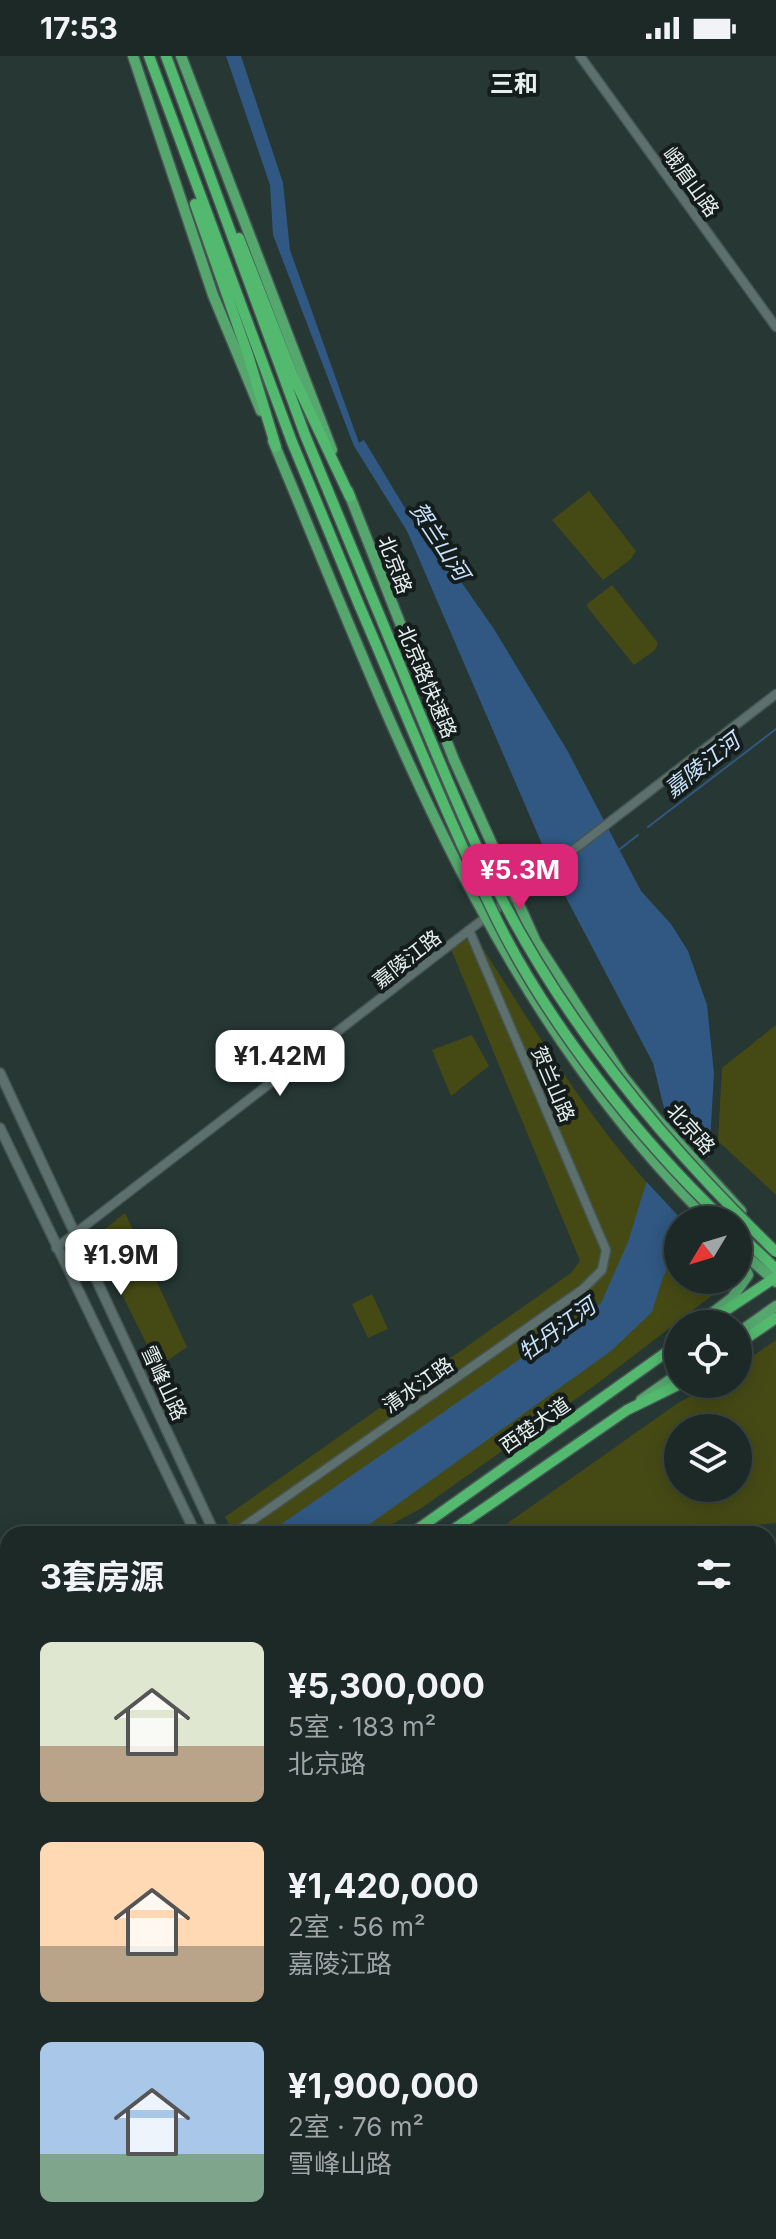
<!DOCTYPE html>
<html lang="zh">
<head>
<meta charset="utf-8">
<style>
	:root { --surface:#1c2927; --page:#25312f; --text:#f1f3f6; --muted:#a0a6a7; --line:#3a4544; --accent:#db2777 }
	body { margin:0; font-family:Inter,"Noto Sans SC",sans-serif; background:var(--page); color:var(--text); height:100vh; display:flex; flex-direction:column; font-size:30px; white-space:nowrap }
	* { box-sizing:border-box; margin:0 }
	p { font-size:26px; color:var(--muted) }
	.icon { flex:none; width:44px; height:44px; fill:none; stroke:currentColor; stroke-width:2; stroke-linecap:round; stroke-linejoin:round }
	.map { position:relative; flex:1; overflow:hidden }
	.panel { position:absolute; left:0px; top:1470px; width:776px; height:714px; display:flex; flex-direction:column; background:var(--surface); border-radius:24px 24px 0 0; box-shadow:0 4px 20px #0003,0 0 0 2px var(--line) }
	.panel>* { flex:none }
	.needle { width:52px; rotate:232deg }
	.tools { position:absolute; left:664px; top:1150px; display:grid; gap:16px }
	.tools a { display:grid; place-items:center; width:88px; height:88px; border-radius:50%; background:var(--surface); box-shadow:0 4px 20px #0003,0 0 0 2px var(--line); font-size:40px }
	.price { position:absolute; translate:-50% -68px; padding:0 18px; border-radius:16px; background:#fff; color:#222; font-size:26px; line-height:52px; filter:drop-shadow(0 2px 4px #0008) }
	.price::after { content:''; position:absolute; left:50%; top:48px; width:24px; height:18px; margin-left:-12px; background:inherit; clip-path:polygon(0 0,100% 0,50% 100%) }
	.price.selected { background:var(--accent); color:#fff }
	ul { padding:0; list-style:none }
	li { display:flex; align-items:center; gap:24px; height:200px; padding:0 40px }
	li span { display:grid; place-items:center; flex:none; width:224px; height:160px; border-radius:12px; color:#555 }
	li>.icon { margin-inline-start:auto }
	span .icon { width:96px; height:96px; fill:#fffc; stroke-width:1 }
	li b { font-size:34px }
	h2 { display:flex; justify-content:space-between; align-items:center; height:96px; padding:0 40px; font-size:34px }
	.status { display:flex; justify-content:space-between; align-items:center; height:56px; padding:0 40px; background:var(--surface); direction:ltr }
	.status svg { height:22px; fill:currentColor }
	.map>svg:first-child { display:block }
	.green { fill:#454a15; fill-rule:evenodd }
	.water { fill:#305882 }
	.pier { fill:#263734 }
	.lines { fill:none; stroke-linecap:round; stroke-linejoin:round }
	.stream { stroke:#305882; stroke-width:2 }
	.tertiary-casing { stroke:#465553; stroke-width:11 }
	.secondary-casing { stroke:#465553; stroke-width:12 }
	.primary-casing { stroke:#465553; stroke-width:13 }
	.trunk-casing { stroke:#465553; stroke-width:13 }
	.tertiary { stroke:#5d706d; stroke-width:8 }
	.secondary { stroke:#5d706d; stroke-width:9 }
	.primary { stroke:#55a76e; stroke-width:10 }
	.trunk { stroke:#52b96e; stroke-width:10 }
	.trunk-bridge-casing { stroke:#465553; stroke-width:13; stroke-linecap:butt }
	.trunk-bridge { stroke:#52b96e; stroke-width:10 }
	.labels { text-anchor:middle; stroke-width:8; stroke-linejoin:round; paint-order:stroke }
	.street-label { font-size:20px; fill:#e5f0ee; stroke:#151d1c }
	.water-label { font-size:22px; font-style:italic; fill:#cbe3fe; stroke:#151d1c }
	.quarter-label { font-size:24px; font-weight:bold; fill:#e5f0ee; stroke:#151d1c }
</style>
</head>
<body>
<div class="status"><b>17:53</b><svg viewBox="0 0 49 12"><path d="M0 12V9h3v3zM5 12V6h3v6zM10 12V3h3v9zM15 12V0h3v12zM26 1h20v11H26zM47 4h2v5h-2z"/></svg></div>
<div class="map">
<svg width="776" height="2183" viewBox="0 0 776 2183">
	<rect width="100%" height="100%" fill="#263734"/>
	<path class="green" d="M589,435L636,495L631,503L603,524L552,464Z
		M612,529L658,587L655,594L634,609L588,552L587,548Z
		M464,883L476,885L482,891C543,986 600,1084 683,1164H678V1224L731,1225L594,1330L420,1453L374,1478H234L225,1461L571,1217L580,1205L451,893Z
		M776,969V1139L718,1085L722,1012Z
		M472,979L489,1010L451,1040L432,994Z
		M125,1157L187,1291L158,1311L94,1182Z
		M372,1238L388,1273L368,1282L352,1248Z
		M776,1284V1467L699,1475L729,1478H492L678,1347L713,1328H738V1310ZM678,1372H738V1432H678Z
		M8,1590V1741L0,1747V1596Z
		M776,1929V2040L768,2030V1936Z
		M305,2176H498L488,2183H308Z"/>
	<path class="water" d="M226,0H241L283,127L290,194L359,387L364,384L426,487L432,484L494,573L567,694L641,835L671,868L688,895L707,949L714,1017L709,1104L694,1164H678V1195L663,1221L652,1256L611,1295L356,1478H267L601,1247L628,1186L659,1085L664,1052L653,1007L560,830L407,475L354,390L273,179L270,129Z"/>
	<path class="pier" d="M664,1052L712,1105L696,1164H682L642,1121Z"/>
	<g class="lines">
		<path class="stream" d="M648,771L776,673
			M620,793L638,779"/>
		<defs>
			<path id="tertiary" d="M580,0L776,271
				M56,1192L776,638
				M233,1478L583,1233L602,1214L606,1194L469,874
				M0,1641L8,1636
				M245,2183L254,2176
				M257,2183L266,2176"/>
			<path id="secondary" d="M0,1017L215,1478
				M0,1072L196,1478
				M705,2176L710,2183
				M729,2176L734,2183"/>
			<path id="primary" d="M133,0L213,239L261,355
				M181,0L332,394
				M273,385C392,668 486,942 709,1164
				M348,435L454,704L536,886L622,1019L657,1063L741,1155
				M742,1196L776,1226
				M698,1268L732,1242L748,1219L738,1198
				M738,1277L776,1250
				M641,1344L678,1318"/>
			<path id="trunk" d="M149,0L292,386L360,551
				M166,0L305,379L374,546
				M195,148L248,299L276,391
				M239,182L293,320L350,441
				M738,1177L776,1213
				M705,1268L776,1221
				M738,1288L776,1262
				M411,1478L678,1288
				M447,1478L627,1354L680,1328
				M0,1766L8,1760
				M0,1790L8,1784"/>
		</defs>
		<use href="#tertiary" class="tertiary-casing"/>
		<use href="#secondary" class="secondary-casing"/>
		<use href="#primary" class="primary-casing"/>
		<use href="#trunk" class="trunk-casing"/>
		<use href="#tertiary" class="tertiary"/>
		<use href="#secondary" class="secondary"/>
		<use href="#primary" class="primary"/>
		<use href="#trunk" class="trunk"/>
		<defs>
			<path id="trunk-bridge" d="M374,546C413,639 449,734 493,825C561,964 666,1090 776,1196
				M360,551C405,655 447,762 497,864C549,969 639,1083 724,1164"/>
		</defs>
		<use href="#trunk-bridge" class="trunk-bridge-casing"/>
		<use href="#trunk-bridge" class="trunk-bridge"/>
	</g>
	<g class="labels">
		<g class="street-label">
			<text transform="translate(691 126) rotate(54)" y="7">峨眉山路</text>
			<text transform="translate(395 509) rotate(69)" y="7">北京路</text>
			<text transform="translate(427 626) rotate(67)" y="7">北京路快速路</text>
			<text transform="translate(407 903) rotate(-38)" y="7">嘉陵江路</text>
			<text transform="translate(553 1028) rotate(67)" y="7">贺兰山路</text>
			<text transform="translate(691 1073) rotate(48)" y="7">北京路</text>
			<text transform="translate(164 1327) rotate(65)" y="7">雪峰山路</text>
			<text transform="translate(418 1329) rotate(-35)" y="7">清水江路</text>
			<text transform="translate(535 1369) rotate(-35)" y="7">西楚大道</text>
		</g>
		<g class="water-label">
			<text transform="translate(440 485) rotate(57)" y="8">贺兰山河</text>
			<text transform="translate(702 709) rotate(-38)" y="8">嘉陵江河</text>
			<text transform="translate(557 1273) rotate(-36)" y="8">牡丹江河</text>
		</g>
		<g class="quarter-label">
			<text x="514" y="36">三和</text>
		</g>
	</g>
</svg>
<div class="tools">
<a><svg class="needle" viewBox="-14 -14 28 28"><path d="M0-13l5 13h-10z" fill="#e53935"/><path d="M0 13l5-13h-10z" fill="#a0a6a7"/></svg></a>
<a><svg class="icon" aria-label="locate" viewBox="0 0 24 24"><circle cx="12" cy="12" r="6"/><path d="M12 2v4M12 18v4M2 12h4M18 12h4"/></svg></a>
<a><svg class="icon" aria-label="layers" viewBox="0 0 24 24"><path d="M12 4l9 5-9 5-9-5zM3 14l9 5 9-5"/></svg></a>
</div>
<b class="price selected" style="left:520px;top:856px">¥5.3M</b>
<b class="price" style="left:280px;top:1042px">¥1.42M</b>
<b class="price" style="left:121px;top:1241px">¥1.9M</b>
<section class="panel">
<h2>3套房源<svg class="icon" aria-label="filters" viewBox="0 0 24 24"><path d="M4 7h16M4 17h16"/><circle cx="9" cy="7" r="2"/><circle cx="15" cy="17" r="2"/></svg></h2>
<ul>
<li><span style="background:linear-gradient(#dfe7d0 65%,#b9a48a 0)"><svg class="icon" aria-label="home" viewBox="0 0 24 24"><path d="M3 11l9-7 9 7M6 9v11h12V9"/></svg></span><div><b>¥5,300,000</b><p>5室 · 183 m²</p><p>北京路</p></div></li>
<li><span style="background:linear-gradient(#ffd9b3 65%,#b9a48a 0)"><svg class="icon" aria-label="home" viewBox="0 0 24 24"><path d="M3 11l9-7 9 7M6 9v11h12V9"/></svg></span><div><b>¥1,420,000</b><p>2室 · 56 m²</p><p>嘉陵江路</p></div></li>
<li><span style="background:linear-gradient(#a9c7e8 70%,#7fa58c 0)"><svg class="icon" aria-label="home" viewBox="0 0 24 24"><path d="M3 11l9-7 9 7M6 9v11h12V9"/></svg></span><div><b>¥1,900,000</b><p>2室 · 76 m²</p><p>雪峰山路</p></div></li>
</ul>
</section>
</div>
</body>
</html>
